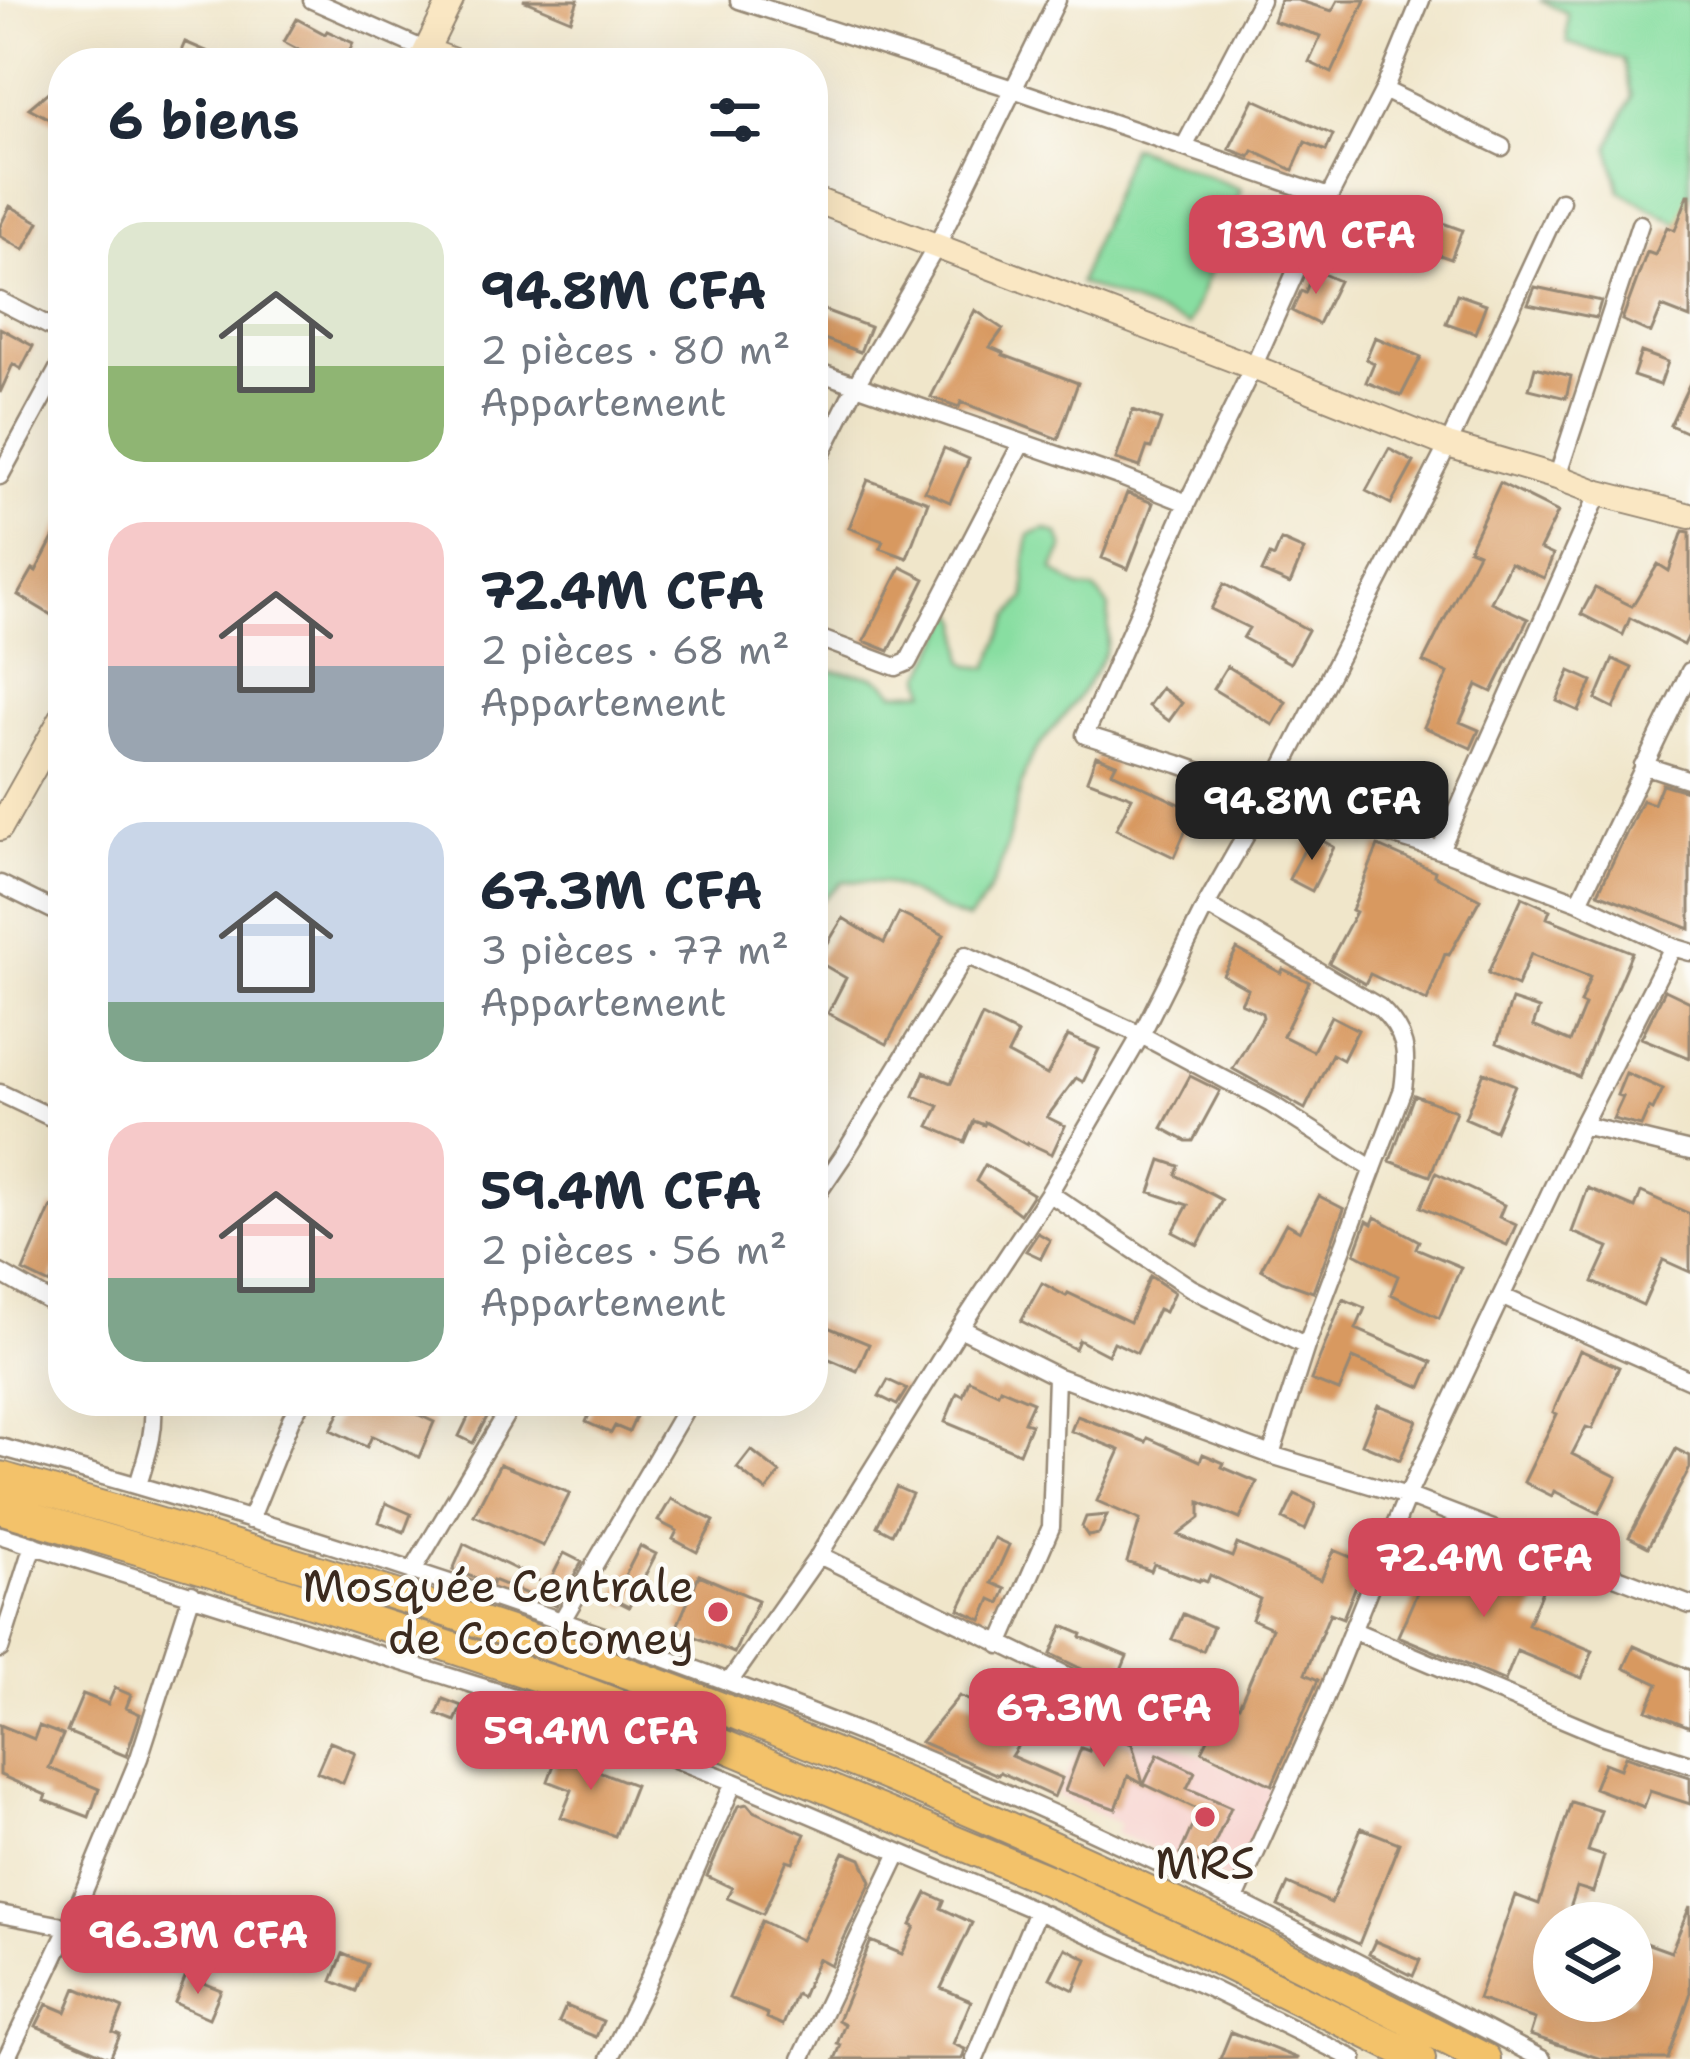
<!DOCTYPE html>
<html lang="fr">
<head>
<meta charset="utf-8">
<style>
	:root { --surface:#fff; --page:#f2f2f3; --text:#1f2937; --muted:#747a83; --accent:#d1495b }
	body { margin:0; font-family:"Shantell Sans",sans-serif; background:var(--page); color:var(--text); height:100vh; display:flex; flex-direction:column; font-size:45px; white-space:nowrap }
	* { box-sizing:border-box; margin:0 }
	p { font-size:39px; color:var(--muted) }
	.icon { flex:none; width:66px; height:66px; fill:none; stroke:currentColor; stroke-width:2; stroke-linecap:round; stroke-linejoin:round }
	.map { position:relative; flex:1; overflow:hidden }
	.side { position:absolute; left:48px; top:48px; width:780px; height:1368px; display:flex; flex-direction:column; background:var(--surface); border-radius:48px; box-shadow:0 12px 48px #0002 }
	.side>* { flex:none }
	.buttons { position:absolute; left:1533px; top:1902px; display:grid; gap:24px }
	.buttons a { display:grid; place-items:center; width:120px; height:120px; border-radius:50%; background:var(--surface); box-shadow:0 12px 48px #0002; font-size:60px }
	.price { position:absolute; translate:-50% -102px; padding:0 27px; border-radius:24px; background:var(--accent); color:#fff; font-size:39px; line-height:78px; filter:drop-shadow(0 3px 6px #0008) }
	.price::after { content:''; position:absolute; left:50%; top:72px; width:36px; height:27px; margin-left:-18px; background:inherit; clip-path:polygon(0 0,100% 0,50% 100%) }
	.price.active { background:#222; color:#fff }
	ul { padding:0; list-style:none }
	li { display:flex; align-items:center; gap:36px; height:300px; padding:0 60px }
	li span { display:grid; place-items:center; flex:none; width:336px; height:240px; border-radius:36px; color:#555 }
	li>.icon { margin-inline-start:auto }
	span .icon { width:144px; height:144px; fill:#fffc; stroke-width:1 }
	li b { font-size:51px }
	h2 { display:flex; justify-content:space-between; align-items:center; height:144px; padding:0 60px; font-size:51px }
	.map>svg:first-child { display:block }
	.built { fill:#f7d0cc }
	.green { fill:#88dea1; stroke:#628460; stroke-width:3 }
	.building { fill:#d89960 }
	.lines { fill:none; stroke-linecap:round; stroke-linejoin:round }
	.street-casing { stroke:#968874; stroke-width:21 }
	.secondary-casing { stroke:#968874; stroke-width:28 }
	.highway-casing { stroke:#968874; stroke-width:34 }
	.street { stroke:#fff; stroke-width:16 }
	.secondary { stroke:#fae7c3; stroke-width:24 }
	.highway { stroke:#f3c26a; stroke-width:30 }
	.poi-dot { fill:#d1495b; stroke:#fdfcf7; stroke-width:4.5 }
	.labels { text-anchor:middle; stroke-width:9; stroke-linejoin:round; paint-order:stroke }
	.poi-label { font-size:45px; fill:#3b2a1e; stroke:#fdfcf7; text-anchor:end }
</style>
</head>
<body>
<div class="map">
<svg width="1690" height="2059" viewBox="0 0 1690 2059">
	<rect width="100%" height="100%" fill="#fdfcf7"/>
	<filter id="ink" filterUnits="userSpaceOnUse"><feTurbulence type="fractalNoise" baseFrequency=".00833" numOctaves="2"/><feDisplacementMap in="SourceGraphic" scale="24" xChannelSelector="R" yChannelSelector="G"/><feConvolveMatrix kernelMatrix="1 2 1 2 8 2 1 2 1" color-interpolation-filters="sRGB"/></filter>
	<filter id="wash" filterUnits="userSpaceOnUse"><feTurbulence type="fractalNoise" baseFrequency=".004" numOctaves="4" result="noise"/><feDisplacementMap in="SourceGraphic" scale="48" xChannelSelector="R" yChannelSelector="G"/><feGaussianBlur stdDeviation="2.7" result="paint"/><feColorMatrix in="noise" values="0 0 0 0 0 0 0 0 0 0 0 0 0 0 0 0 0 1.4 0 .05"/><feComposite in="paint" operator="in"/></filter>
	<g filter="url(#wash)">
		<rect width="100%" height="100%" fill="#f0e6ca"/>
		<path class="built" d="M1097,1708L1282,1793L1237,1885L1116,1833L1120,1824L1057,1795Z"/>
		<path class="green" d="M1539,0H1690V201L1679,224L1620,191L1609,147L1632,96L1623,60L1567,43V13Z
			M1131,146L1241,189L1189,325L1079,283Z
			M1045,529L1058,534L1064,547L1053,570L1079,588L1095,590L1109,607C1108,622 1110,641 1104,654C1094,676 1077,699 1062,718C1049,734 1032,751 1025,772C1009,824 1008,878 968,920C942,913 920,895 894,886C879,880 860,882 843,881L813,908V667C845,677 874,666 895,693L926,691L923,675L956,611L961,621L964,661L971,666L988,668L1010,616L1026,597L1025,560L1029,535Z"/>
		<g id="blocks">
			<path class="building" d="M523,0H578L571,20Z
				M1280,0H1297L1332,11L1338,0H1365L1332,73L1309,62L1321,36L1273,21Z
				M297,19L325,34L327,31L353,43L344,63H311L314,58L284,42Z
				M185,42L234,63H176Z
				M48,92L63,101V126L29,108Z
				M1254,99L1333,135L1326,151L1305,142L1293,170L1253,151L1250,157L1229,149Z
				M1688,195H1690V318L1662,307L1651,333L1622,320L1647,252L1655,255L1667,227L1675,230Z
				M1255,199L1297,217L1277,265L1235,248Z
				M10,206L39,222L24,250L0,236V226Z
				M1437,221L1462,230L1451,259L1426,250Z
				M1314,270L1339,281L1318,324L1292,311L1301,291L1305,293Z
				M1535,287L1601,301L1596,318L1528,304Z
				M1457,294L1486,304L1475,333L1446,323Z
				M816,307L870,327L860,352L813,335V316Z
				M975,310L1003,329L990,347L1004,353L1003,355L1078,383L1058,439L961,402L959,407L931,397Z
				M0,328L33,346L21,369L13,364L0,393Z
				M1375,337L1421,357L1401,396L1366,382L1374,363L1366,359Z
				M1641,352L1668,362L1660,385L1633,376Z
				M1535,367L1571,376L1566,398L1529,389Z
				M1690,383V434L1670,425Z
				M1133,410L1161,420L1151,448L1147,447L1140,467L1116,459Z
				M944,448L969,459L950,502L925,491Z
				M1389,449L1414,462L1391,504L1366,491Z
				M868,480L928,502L907,558L880,548L883,541L849,528Z
				M1500,483L1558,512L1540,549L1553,555L1544,578L1510,563L1491,602L1528,619L1492,692L1477,685L1460,722L1479,730L1471,748L1424,727L1448,673L1423,662L1478,553L1469,549Z
				M1127,493L1153,503L1128,569L1102,558Z
				M63,519V622L18,595L33,569L36,571Z
				M1683,531L1690,532V633L1684,645L1630,618L1623,635L1581,614L1595,588L1632,606L1658,564L1669,571Z
				M1281,540L1304,550L1290,584L1262,572L1270,555L1274,557Z
				M901,567L925,579L889,651L864,641Z
				M1224,584L1308,630L1290,663L1243,638L1249,628L1211,609Z
				M1613,659L1632,668L1614,708L1596,699Z
				M1227,666L1286,702L1273,725L1213,689Z
				M1570,671L1592,681L1579,711L1557,701Z
				M1161,688L1182,703L1169,721L1148,706Z
				M1096,756L1116,764L1112,772L1194,811L1174,857L1116,829L1132,797L1087,780Z
				M1662,784L1690,792V929L1598,893L1642,800L1654,804Z
				M1312,835L1334,847L1312,891L1289,879Z
				M1378,846L1435,871L1434,875L1480,899L1449,955L1445,954L1427,1001L1370,974L1365,984L1329,963L1356,912L1352,910Z
				M1522,897L1550,910L1547,918L1632,952L1579,1077L1497,1043L1512,1000L1539,1009L1533,1026L1570,1042L1585,1005L1580,1003L1590,977L1531,954L1517,986L1488,973Z
				M899,913L944,935L887,1044L828,1013L846,978L817,961L843,918L884,943Z
				M1237,949L1281,973L1283,969L1309,982L1283,1036L1313,1051L1331,1016L1358,1030L1343,1060L1332,1054L1305,1109L1233,1069L1263,1017L1262,1013L1241,1003L1248,989L1223,975Z
				M1665,990L1690,1002V1058L1641,1038Z
				M982,1016L1018,1034L1008,1054L1047,1075L1068,1036L1099,1049L1083,1082L1076,1078L1047,1117L1065,1126L1052,1154L1028,1143L1027,1145L985,1122L984,1125L974,1121L965,1142L929,1126L939,1106L914,1096L924,1072L951,1083Z
				M1484,1072L1515,1085L1495,1131L1465,1118Z
				M1626,1073L1663,1089L1653,1110L1649,1108L1641,1126L1613,1119L1623,1097L1617,1095Z
				M1190,1076L1220,1091L1193,1141H1186L1162,1128Z
				M1414,1095L1456,1111L1430,1176L1390,1161Z
				M1161,1160L1179,1166L1176,1175L1222,1200L1198,1245L1173,1232L1188,1205L1150,1192Z
				M985,1165L1033,1194L1020,1214L976,1181Z
				M1436,1173L1504,1205L1499,1217L1516,1225L1507,1245L1421,1207Z
				M1588,1188L1635,1208L1641,1192L1690,1214V1272L1663,1260L1643,1305L1593,1282L1609,1247L1572,1232Z
				M1319,1196L1344,1209L1313,1292L1282,1281L1261,1269L1286,1223L1300,1231Z
				M51,1207L63,1212V1254L50,1284L23,1271Z
				M1375,1217L1419,1241L1416,1248L1461,1267L1439,1318L1391,1294L1398,1276L1355,1253L1367,1221L1372,1224Z
				M1038,1233L1050,1240L1041,1258L1026,1251Z
				M1150,1276L1174,1292L1165,1312L1158,1309L1137,1353L1114,1342L1108,1355L1079,1340L1075,1349L1021,1321L1042,1283L1066,1296L1068,1293L1130,1322Z
				M1343,1299L1365,1308L1356,1329L1432,1362L1421,1387L1353,1358L1339,1391L1311,1380Z
				M813,1321L869,1344L857,1371L813,1352Z
				M1580,1350L1619,1367L1592,1429L1586,1427L1572,1454L1617,1477L1599,1513L1554,1491L1552,1496L1524,1482L1557,1414L1553,1412Z
				M888,1380L907,1389L897,1405L879,1396Z
				M969,1380L998,1393L1000,1388L1033,1402L1024,1422L1031,1424L1019,1453L945,1422L957,1393L963,1396Z
				M345,1401H389L434,1422L419,1457L372,1436L367,1447L331,1430Z
				M595,1401H619L639,1410L629,1432L615,1426L611,1433L586,1422Z
				M1378,1405L1417,1420L1400,1460L1362,1444Z
				M473,1407L488,1415L473,1443L459,1436Z
				M1077,1416L1146,1442L1148,1438L1200,1461L1203,1454L1224,1463L1222,1467L1257,1482L1240,1519L1200,1502V1518L1178,1535L1232,1557L1237,1544L1321,1580L1334,1550L1365,1563L1343,1618L1330,1613L1305,1674L1318,1680L1272,1785L1202,1751L1227,1700L1239,1706L1272,1628L1252,1619L1260,1599L1210,1575L1207,1582L1200,1579L1199,1581L1154,1564L1151,1571L1127,1562L1140,1520L1097,1501L1120,1450L1071,1431Z
				M1676,1449L1690,1456V1468L1648,1547L1629,1537Z
				M751,1450L780,1473L766,1491L737,1468Z
				M500,1464L570,1493L543,1546L474,1515Z
				M896,1487L912,1494L892,1534L877,1526Z
				M1295,1494L1316,1504L1305,1530L1283,1519Z
				M671,1499L714,1521L697,1552L673,1539L677,1531L658,1521Z
				M386,1503L411,1514L404,1532L379,1522Z
				M1107,1515L1099,1534L1088,1536L1082,1527L1086,1517Z
				M994,1538L1009,1545L992,1583L1006,1589L1000,1603L991,1599L982,1620L959,1609Z
				M464,1544L548,1585L564,1553L582,1562L556,1606L493,1580L492,1584L453,1570Z
				M640,1546L656,1554L629,1607L613,1599Z
				M1436,1550L1542,1591L1528,1624L1593,1651L1582,1678L1517,1651L1505,1681L1398,1636Z
				M699,1575L758,1600L734,1653L676,1629Z
				M1183,1614L1213,1627L1203,1651L1172,1639Z
				M1063,1626L1082,1634L1081,1637L1127,1656L1115,1685L1051,1654Z
				M1634,1646L1690,1670V1727L1647,1710L1658,1684L1624,1668Z
				M115,1688L131,1695L126,1708L140,1714L126,1756L67,1732L83,1694L108,1704Z
				M959,1696L1030,1727L1011,1756L1062,1778L1054,1797L1000,1772L998,1775L921,1742Z
				M443,1699L462,1706L455,1721L437,1714Z
				M0,1725L34,1739L39,1726L63,1735L49,1768L99,1789L89,1817L44,1800L46,1795L0,1775Z
				M1096,1730L1132,1744L1143,1784L1128,1776L1116,1809L1065,1791L1081,1748L1089,1751Z
				M330,1742L355,1752L343,1783L317,1772Z
				M562,1743L582,1750L577,1763L635,1785L615,1836L561,1817L572,1790L548,1781Z
				M1158,1754L1195,1772L1187,1788L1231,1807L1205,1865L1180,1854L1199,1810L1144,1784Z
				M1625,1756L1690,1777V1804L1650,1791L1644,1807L1594,1788L1604,1763L1620,1769Z
				M1571,1802L1601,1811L1588,1851L1604,1856L1593,1892L1577,1887L1565,1923H1554V1953L1541,1991L1554,1996V2001H1632V1938L1671,1952L1690,1906V1995L1668,2059H1601L1530,2035L1535,2019L1478,1999L1515,1895L1539,1904Z
				M747,1804L753,1811L805,1834L793,1862L787,1860L763,1914L727,1898L732,1888L707,1876L738,1806Z
				M1361,1828L1399,1843L1359,1944L1278,1906L1288,1884L1331,1903Z
				M844,1852L861,1859L871,1882L831,1966L818,1959L802,1997L796,1994L783,2025L767,2018L768,2014L729,1998L762,1921L801,1940Z
				M927,1893L944,1901L941,1908L972,1923L941,1988L971,2001L953,2044L965,2049L962,2059H835L841,2045L837,2044L845,2024L838,2020L871,1941L902,1954L915,1927L911,1925Z
				M1375,1941L1420,1960L1413,1976L1369,1954Z
				M1065,1948L1087,1959L1074,1990L1050,1978Z
				M343,1954L367,1964L356,1991L332,1981Z
				M186,1976L221,1990L209,2018L175,2003Z
				M76,1988L123,2008L113,2032L120,2035L110,2058L36,2026L47,2004L66,2012Z
				M566,2006L603,2021L596,2037L559,2022Z
				M1231,2032L1297,2058V2059H1220Z"/>
		</g>
	</g>
	<g filter="url(#ink)">
		<use href="#blocks" fill-opacity="0" stroke="#968874" stroke-width="3"/>
		<g class="lines">
			<defs>
				<path id="street" d="M312,0L427,51
					M739,0L1013,89L1329,197
					M1421,0L1384,90L1329,197L1253,367L1187,503L1085,735L1178,764L1268,796L1440,850L1579,902L1673,947L1690,952
					M1384,90L1502,147
					M1184,147L1261,0
					M0,301L63,333
					M813,370L1121,477L1187,503
					M813,471L856,385L936,247L1057,0
					M0,476L63,360
					M1557,477L1640,224
					M813,636L896,667L908,662L1021,444
					M1643,765L1690,780
					M1440,850L1599,493
					M0,884L63,915
					M1579,902L1690,671
					M1206,905L1379,1007C1407,1034 1408,1052 1403,1089L1306,1346L1271,1455
					M0,1093L63,1123
					M1582,1125L1690,1151
					M1049,1193L1191,1288L1306,1346
					M813,1200L843,1156L966,955L1141,1035L1271,1104L1373,1169
					M0,1273L63,1309
					M1503,1297L1690,1380
					M960,1328L1056,1376L1271,1455L1407,1496L1690,1605
					M0,1447C332,1538 662,1648 980,1782C1172,1863 1357,1962 1542,2059
					M138,1485C146,1458 157,1429 152,1401
					M250,1520L291,1419L302,1401
					M0,1535L526,1701L734,1782L1037,1911L1209,1988L1354,2059
					M819,1555L1156,1719C1176,1687 1182,1680 1219,1688
					M412,1572L514,1401
					M561,1622L690,1401
					M1352,1630L1601,1735L1690,1764
					M1000,1645L1051,1527L1056,1376
					M0,1649L33,1545
					M730,1681L819,1555L960,1328L1049,1193L1141,1035L1206,905L1268,796L1448,445L1561,201
					M1235,1899L1319,1712L1407,1496L1582,1125L1673,947
					M0,1914L69,1927
					M6,2059L69,1927L139,1758L192,1594
					M609,2059L646,1985L734,1782
					M801,2059L899,1853
					M975,2059L1037,1911"/>
				<path id="secondary" d="M427,51L459,63
					M420,63L451,0
					M813,199L1253,367L1448,445L1557,477L1599,493L1690,516
					M0,828L63,716"/>
				<path id="highway" d="M0,1477C244,1548 490,1618 726,1710C884,1772 1040,1839 1193,1912C1292,1958 1388,2010 1485,2059
					M0,1508L255,1584L429,1640L576,1689L708,1739L1064,1887L1180,1941L1420,2059"/>
			</defs>
			<use href="#street" class="street-casing"/>
			<use href="#secondary" class="secondary-casing"/>
			<use href="#highway" class="highway-casing"/>
			<use href="#street" class="street"/>
			<use href="#secondary" class="secondary"/>
			<use href="#highway" class="highway"/>
		</g>
	</g>
	<g class="poi-dot">
		<circle cx="718" cy="1612" r="12"/>
		<circle cx="1205" cy="1817" r="12"/>
	</g>
	<g class="labels">
		<g class="poi-label">
			<text x="694" y="1602">Mosquée Centrale<tspan x="694" dy="52">de Cocotomey</tspan></text>
			<text x="1205" y="1879" text-anchor="middle">MRS</text>
		</g>
	</g>
</svg>
<div class="buttons">
<a><svg class="icon" aria-label="layers" viewBox="0 0 24 24"><path d="M12 4l9 5-9 5-9-5zM3 14l9 5 9-5"/></svg></a>
</div>
<b class="price" style="left:1316px;top:297px">133M CFA</b>
<b class="price active" style="left:1312px;top:863px">94.8M CFA</b>
<b class="price" style="left:1484px;top:1620px">72.4M CFA</b>
<b class="price" style="left:1104px;top:1770px">67.3M CFA</b>
<b class="price" style="left:591px;top:1793px">59.4M CFA</b>
<b class="price" style="left:198px;top:1997px">96.3M CFA</b>
<section class="side">
<h2>6 biens<svg class="icon" aria-label="filters" viewBox="0 0 24 24"><path d="M4 7h16M4 17h16"/><circle cx="9" cy="7" r="2"/><circle cx="15" cy="17" r="2"/></svg></h2>
<ul>
<li><span style="background:linear-gradient(#dfe7d0 60%,#8fb573 0)"><svg class="icon" aria-label="home" viewBox="0 0 24 24"><path d="M3 11l9-7 9 7M6 9v11h12V9"/></svg></span><div><b>94.8M CFA</b><p>2 pièces · 80 m²</p><p>Appartement</p></div></li>
<li><span style="background:linear-gradient(#f6c9c9 60%,#9aa5b1 0)"><svg class="icon" aria-label="home" viewBox="0 0 24 24"><path d="M3 11l9-7 9 7M6 9v11h12V9"/></svg></span><div><b>72.4M CFA</b><p>2 pièces · 68 m²</p><p>Appartement</p></div></li>
<li><span style="background:linear-gradient(#c9d6e8 75%,#7fa58c 0)"><svg class="icon" aria-label="home" viewBox="0 0 24 24"><path d="M3 11l9-7 9 7M6 9v11h12V9"/></svg></span><div><b>67.3M CFA</b><p>3 pièces · 77 m²</p><p>Appartement</p></div></li>
<li><span style="background:linear-gradient(#f6c9c9 65%,#7fa58c 0)"><svg class="icon" aria-label="home" viewBox="0 0 24 24"><path d="M3 11l9-7 9 7M6 9v11h12V9"/></svg></span><div><b>59.4M CFA</b><p>2 pièces · 56 m²</p><p>Appartement</p></div></li>
</ul>
</section>
</div>
</body>
</html>
